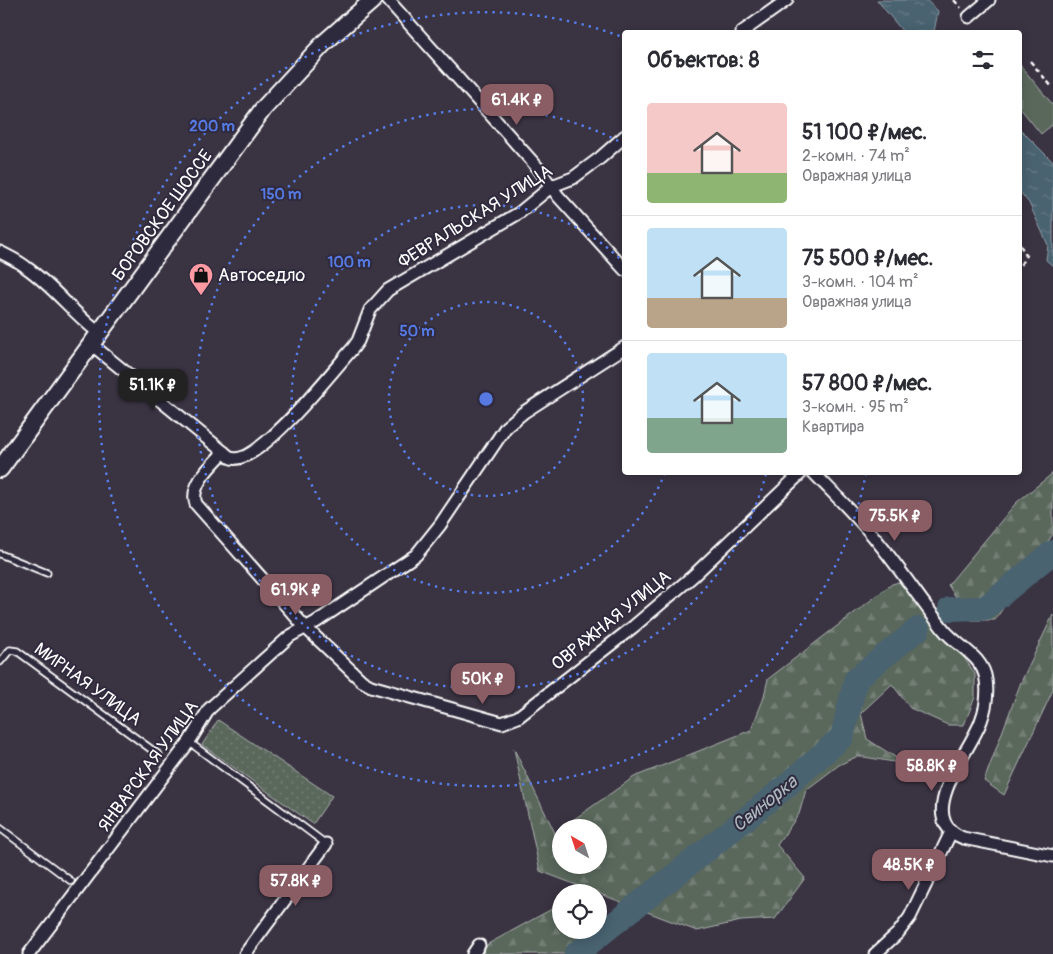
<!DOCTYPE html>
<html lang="ru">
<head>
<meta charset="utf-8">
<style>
	:root { --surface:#fff; --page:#f2f2f3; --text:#2b2b33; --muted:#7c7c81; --line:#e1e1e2; --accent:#8a5d65 }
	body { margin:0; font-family:Pangolin,sans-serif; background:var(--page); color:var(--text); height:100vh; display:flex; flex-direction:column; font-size:19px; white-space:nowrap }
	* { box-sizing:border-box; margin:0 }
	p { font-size:16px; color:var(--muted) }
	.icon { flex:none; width:28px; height:28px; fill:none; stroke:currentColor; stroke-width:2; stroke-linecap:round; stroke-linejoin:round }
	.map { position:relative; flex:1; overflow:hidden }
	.details { position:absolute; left:622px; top:30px; width:400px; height:445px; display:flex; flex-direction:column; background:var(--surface); border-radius:5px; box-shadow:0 2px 12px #0003 }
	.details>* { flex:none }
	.needle { width:32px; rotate:321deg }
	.fabs { position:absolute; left:552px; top:819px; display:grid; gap:10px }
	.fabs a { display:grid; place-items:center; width:55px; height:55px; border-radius:50%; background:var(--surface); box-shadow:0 2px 12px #0003; font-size:25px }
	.price { position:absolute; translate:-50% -42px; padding:0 11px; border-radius:10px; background:var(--accent); color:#fff; font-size:16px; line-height:32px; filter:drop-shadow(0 1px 2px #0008) }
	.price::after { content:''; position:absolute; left:50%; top:30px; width:15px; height:11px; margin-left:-8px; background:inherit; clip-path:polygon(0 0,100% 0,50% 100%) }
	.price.on { background:#222; color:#fff }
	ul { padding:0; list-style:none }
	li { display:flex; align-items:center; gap:15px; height:125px; padding:0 25px }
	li+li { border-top:1px solid var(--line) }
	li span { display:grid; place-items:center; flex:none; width:140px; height:100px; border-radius:5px; color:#555 }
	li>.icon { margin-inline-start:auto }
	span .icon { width:60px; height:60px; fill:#fffc; stroke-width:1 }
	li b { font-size:21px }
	h2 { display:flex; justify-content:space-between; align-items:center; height:60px; padding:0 25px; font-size:21px }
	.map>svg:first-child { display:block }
	.forest { fill:url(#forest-firs); stroke:#acb3ae }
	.park { fill:url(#park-dots); stroke:#acb3ae }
	.pitch { fill:#5a675c; stroke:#acb3ae }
	.water { fill:url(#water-ripples); stroke:#92a1aa }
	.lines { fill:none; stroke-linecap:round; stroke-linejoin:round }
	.river { stroke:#4a6371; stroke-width:24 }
	.lane-casing { stroke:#fff; stroke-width:9 }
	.street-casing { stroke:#fff; stroke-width:15 }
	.secondary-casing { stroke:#fff; stroke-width:20 }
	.path { stroke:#fff; stroke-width:2.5; stroke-dasharray:5 4; stroke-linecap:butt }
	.lane { stroke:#2f2a3d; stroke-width:5.5 }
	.street { stroke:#2f2a3d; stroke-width:11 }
	.secondary { stroke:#2f2a3d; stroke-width:16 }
	.ring { fill:none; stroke:#567ae2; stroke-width:2.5; stroke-dasharray:2.5 5 }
	.labels { text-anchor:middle; stroke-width:4; stroke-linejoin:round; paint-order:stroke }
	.street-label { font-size:18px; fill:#fff; stroke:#2f2a3d }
	.poi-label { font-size:18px; fill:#fff; stroke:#2f2a3d; text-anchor:start }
	.water-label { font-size:19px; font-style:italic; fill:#aeb9bf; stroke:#2f2a3d }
	.centre { fill:#567ae2; stroke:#2f2a3d; stroke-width:2.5 }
	.ring-label { font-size:15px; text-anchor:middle; font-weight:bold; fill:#567ae2; stroke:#2f2a3d; stroke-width:4; stroke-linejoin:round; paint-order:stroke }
</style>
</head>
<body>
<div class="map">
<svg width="1053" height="954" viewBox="0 0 1053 954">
	<defs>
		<pattern id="forest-firs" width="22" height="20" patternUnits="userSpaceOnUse" patternTransform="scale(1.25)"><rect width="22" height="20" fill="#5a675c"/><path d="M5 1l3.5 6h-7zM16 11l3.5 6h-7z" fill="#737e74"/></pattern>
		<pattern id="park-dots" width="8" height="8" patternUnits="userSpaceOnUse" patternTransform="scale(1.25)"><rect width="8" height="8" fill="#5a675c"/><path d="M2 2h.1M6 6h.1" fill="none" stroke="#737e74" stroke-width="1.8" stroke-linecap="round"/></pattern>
		<pattern id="water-ripples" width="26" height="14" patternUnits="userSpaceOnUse" patternTransform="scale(1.25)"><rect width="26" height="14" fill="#4a6371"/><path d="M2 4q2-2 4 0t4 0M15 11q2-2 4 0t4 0" fill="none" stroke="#657a86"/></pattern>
	</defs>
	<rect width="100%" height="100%" fill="#3a3342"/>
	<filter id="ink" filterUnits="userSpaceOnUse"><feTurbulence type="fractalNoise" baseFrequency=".02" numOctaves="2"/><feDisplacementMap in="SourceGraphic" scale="10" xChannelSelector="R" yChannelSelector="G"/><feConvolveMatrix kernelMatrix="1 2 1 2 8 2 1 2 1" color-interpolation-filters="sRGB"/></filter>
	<g filter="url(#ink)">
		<path class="forest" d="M1053,473V534L995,620H971L948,585L1016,503Z
			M899,582L963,656L975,674V697L964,725H948L910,708L892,684L861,713L867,739L906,764L858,756L839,765L806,790L799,814L777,845L805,878L775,919L741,921L697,931L540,871L514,749L555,833L561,829V865H599V828L563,827L634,777L751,730L763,700L768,679L892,584Z
			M1053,615V690L1004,795L984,781L1021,682Z
			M561,904V930H599V909L606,912L592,954H482L488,944Z"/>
		<path class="park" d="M218,720L332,796L313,824L202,745Z"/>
		<path class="pitch" d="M1020,65L1053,105V124L1041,134L1020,108Z"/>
		<path class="water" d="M877,0H926L938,11L934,32H903Z
			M1020,129L1053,162V266L1046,260L1048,245L1029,203L1020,192Z"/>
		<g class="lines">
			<path class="river" d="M950,609L985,608L1053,552
				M576,954L783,789L842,737L856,679L918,629"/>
			<defs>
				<path id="lane" d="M0,554L47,573
					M0,662L10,650L17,651L159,755
					M189,742L326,844
					M0,828L71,881"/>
				<path id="street" d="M388,0L538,168L558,196L625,270
					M969,17L989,0
					M742,32L787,0
					M0,252C9,257 19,261 27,268C54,287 73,313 99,333
					M91,344L231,458C258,467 334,369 353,348L358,341L370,310L388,290L519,213L552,186L573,178L600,158L625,136
					M224,452C212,465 189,485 196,504L305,627L362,681L371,686L502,723L518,717L633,627L693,576L802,472
					M813,472C835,495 858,517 878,542C901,570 921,601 944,630C958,647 983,656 986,680C988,694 986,708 981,721C970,752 912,818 963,838L1053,856
					M29,954L189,742L209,709L290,636L316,622L416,555L440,525L506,427L524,412L625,347
					M245,954L326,844
					M473,954L479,945
					M875,954L898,933L910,917L951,832"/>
				<path id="secondary" d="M0,469L263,109L325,42L373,0"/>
			</defs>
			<use href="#lane" class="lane-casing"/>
			<use href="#street" class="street-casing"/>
			<use href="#secondary" class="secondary-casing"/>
			<path class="path" d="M954,0L961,8
				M1030,61L1053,88
				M1020,245L1026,255L1020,266"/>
			<use href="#lane" class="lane"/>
			<use href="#street" class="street"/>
			<use href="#secondary" class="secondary"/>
		</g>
	</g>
	<g class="ring">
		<circle cx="486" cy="399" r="97"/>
		<path d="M665 473A194 194 0 1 1 624 263"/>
		<path d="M766 474A290 290 0 1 1 624 144"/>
		<path d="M866 473A387 387 0 1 1 625 38"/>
	</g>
	<defs>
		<symbol id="shop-pin" viewBox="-11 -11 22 30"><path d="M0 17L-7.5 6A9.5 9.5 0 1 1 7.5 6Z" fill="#ff9aa2" stroke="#2f2a3d"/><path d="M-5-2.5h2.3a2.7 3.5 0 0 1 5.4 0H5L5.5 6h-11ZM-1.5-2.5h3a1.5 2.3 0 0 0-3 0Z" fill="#111"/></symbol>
	</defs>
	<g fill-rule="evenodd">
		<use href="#shop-pin" x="187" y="261" width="28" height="38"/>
	</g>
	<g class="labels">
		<g class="street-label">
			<text transform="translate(162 215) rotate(-54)" y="6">БОРОВСКОЕ ШОССЕ</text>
			<text transform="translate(475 216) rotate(-32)" y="6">ФЕВРАЛЬСКАЯ УЛИЦА</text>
			<text transform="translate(611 620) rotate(-39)" y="6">ОВРАЖНАЯ УЛИЦА</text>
			<text transform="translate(88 684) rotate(36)" y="6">МИРНАЯ УЛИЦА</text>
			<text transform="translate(148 766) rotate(-54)" y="6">ЯНВАРСКАЯ УЛИЦА</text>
		</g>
		<g class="poi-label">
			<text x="218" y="281">Автоседло</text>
		</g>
		<g class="water-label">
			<text transform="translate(764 803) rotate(-39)" y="7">Свинорка</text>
		</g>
	</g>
	<circle cx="486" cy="399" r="8" class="centre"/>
	<g class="ring-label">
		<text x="212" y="131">200 m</text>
		<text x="281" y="199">150 m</text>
		<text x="349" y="267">100 m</text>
		<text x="417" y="336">50 m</text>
	</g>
</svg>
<div class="fabs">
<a><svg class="needle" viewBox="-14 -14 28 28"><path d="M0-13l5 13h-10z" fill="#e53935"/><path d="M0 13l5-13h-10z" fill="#7c7c81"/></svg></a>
<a><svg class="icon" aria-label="locate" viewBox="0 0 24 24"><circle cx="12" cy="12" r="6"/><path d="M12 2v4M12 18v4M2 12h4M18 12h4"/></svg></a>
</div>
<b class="price" style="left:517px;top:126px">61.4K ₽</b>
<b class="price on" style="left:153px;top:411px">51.1K ₽</b>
<b class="price" style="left:895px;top:542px">75.5K ₽</b>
<b class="price" style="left:296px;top:616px">61.9K ₽</b>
<b class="price" style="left:483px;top:705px">50K ₽</b>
<b class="price" style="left:932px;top:792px">58.8K ₽</b>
<b class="price" style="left:909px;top:891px">48.5K ₽</b>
<b class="price" style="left:296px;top:907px">57.8K ₽</b>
<section class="details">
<h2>Объектов: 8<svg class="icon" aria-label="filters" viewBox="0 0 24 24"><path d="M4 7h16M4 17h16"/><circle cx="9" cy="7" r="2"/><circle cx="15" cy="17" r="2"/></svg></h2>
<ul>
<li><span style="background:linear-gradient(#f6c9c9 70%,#8fb573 0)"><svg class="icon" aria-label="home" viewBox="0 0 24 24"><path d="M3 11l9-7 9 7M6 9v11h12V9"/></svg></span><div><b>51 100 ₽/мес.</b><p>2-комн. · 74 m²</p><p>Овражная улица</p></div></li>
<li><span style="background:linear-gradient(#bfe0f5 70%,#b9a48a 0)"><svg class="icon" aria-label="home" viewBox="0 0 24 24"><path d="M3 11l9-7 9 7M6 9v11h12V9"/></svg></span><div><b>75 500 ₽/мес.</b><p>3-комн. · 104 m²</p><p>Овражная улица</p></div></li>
<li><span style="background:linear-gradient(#bfe0f5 65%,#7fa58c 0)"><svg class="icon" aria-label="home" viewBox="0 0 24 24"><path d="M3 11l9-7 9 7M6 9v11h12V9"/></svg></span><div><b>57 800 ₽/мес.</b><p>3-комн. · 95 m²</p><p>Квартира</p></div></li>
</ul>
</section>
</div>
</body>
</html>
